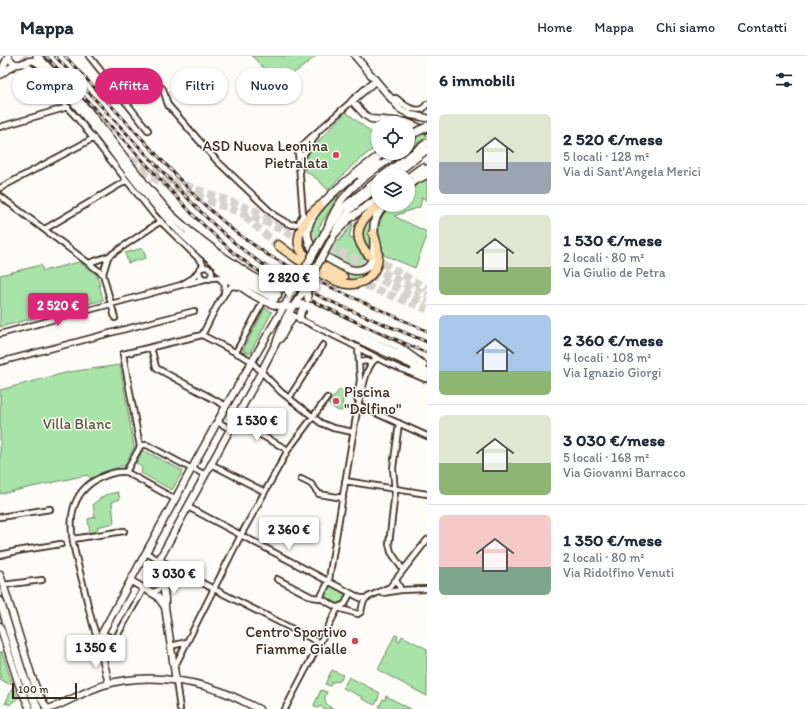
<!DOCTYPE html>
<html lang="it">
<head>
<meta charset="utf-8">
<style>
	:root { --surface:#fff; --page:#f6f6f7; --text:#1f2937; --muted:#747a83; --line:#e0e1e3; --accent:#db2777 }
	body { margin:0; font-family:Itim,sans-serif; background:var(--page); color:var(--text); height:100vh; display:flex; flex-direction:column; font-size:15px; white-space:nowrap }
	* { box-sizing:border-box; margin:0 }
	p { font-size:13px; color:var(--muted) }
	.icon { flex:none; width:22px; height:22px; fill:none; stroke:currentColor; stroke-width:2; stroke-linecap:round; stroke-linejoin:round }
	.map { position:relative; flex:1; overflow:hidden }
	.sheet { display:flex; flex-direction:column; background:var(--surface); width:380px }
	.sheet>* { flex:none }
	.top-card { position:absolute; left:12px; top:12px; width:355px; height:36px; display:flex; gap:8px }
	.buttons { position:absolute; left:371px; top:60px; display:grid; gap:8px }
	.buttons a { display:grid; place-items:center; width:44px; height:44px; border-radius:50%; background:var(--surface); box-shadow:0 1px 3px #0004; font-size:20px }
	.scale { position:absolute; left:12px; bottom:10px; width:65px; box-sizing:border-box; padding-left:4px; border:2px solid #3b2a1e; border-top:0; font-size:11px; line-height:14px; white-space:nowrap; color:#3b2a1e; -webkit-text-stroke:3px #fdfcf7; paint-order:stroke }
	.price { position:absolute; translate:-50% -34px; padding:0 9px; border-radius:4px; background:#fff; color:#222; font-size:13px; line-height:26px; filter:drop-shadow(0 1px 2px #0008) }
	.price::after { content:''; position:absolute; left:50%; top:24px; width:12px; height:9px; margin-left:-6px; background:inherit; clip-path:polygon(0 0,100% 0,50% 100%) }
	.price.on { background:var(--accent); color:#fff }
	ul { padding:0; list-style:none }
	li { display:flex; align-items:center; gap:12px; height:100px; padding:0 12px }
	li+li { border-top:1px solid var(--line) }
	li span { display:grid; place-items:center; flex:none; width:112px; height:80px; border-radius:6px; color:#555 }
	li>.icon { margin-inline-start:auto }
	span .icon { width:48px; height:48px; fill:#fffc; stroke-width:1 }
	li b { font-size:17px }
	h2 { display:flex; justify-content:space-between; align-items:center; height:48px; padding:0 12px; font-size:17px }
	.pill { padding:0 14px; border-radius:18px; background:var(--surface); box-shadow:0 1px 3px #0004; font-size:14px; line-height:36px }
	.pill.on { background:var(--accent); color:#fff }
	header { display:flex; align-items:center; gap:24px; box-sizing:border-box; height:56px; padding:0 20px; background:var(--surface); border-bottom:1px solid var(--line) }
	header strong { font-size:19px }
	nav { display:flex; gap:22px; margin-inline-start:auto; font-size:14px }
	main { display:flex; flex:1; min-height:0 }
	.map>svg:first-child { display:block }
	.green { fill:#a8e3a8; stroke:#728663 }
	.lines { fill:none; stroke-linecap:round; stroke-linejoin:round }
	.tertiary-tunnel { stroke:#d6d2cc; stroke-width:6; stroke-dasharray:6 3; stroke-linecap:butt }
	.trunk-tunnel { stroke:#d6d2cc; stroke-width:8; stroke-dasharray:8 4; stroke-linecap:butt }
	.minor-casing { stroke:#3b2a1e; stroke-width:8 }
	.tertiary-casing { stroke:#3b2a1e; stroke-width:9 }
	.secondary-casing { stroke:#3b2a1e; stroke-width:10 }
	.trunk-casing { stroke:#3b2a1e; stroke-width:11 }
	.minor { stroke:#fdfcf7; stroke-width:4.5 }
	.tertiary { stroke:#fdfcf7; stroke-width:6 }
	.secondary { stroke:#fdfcf7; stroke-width:7 }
	.trunk { stroke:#fcdcac; stroke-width:8 }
	.rail-casing { stroke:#3b2a1e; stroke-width:3 }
	.rail { stroke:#fdfcf7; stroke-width:1.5; stroke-dasharray:4.5; stroke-linecap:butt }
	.tertiary-bridge-casing { stroke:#3b2a1e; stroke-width:9; stroke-linecap:butt }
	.secondary-bridge-casing { stroke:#3b2a1e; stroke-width:10; stroke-linecap:butt }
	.tertiary-bridge { stroke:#fdfcf7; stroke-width:6 }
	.secondary-bridge { stroke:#fdfcf7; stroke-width:7 }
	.poi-dot { fill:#d1495b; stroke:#fdfcf7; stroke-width:1.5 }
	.labels { text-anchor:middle; stroke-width:3; stroke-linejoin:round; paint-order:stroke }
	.poi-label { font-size:15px; fill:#3b2a1e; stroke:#fdfcf7; text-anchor:end }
	.park-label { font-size:15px; fill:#565840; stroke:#fdfcf7 }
</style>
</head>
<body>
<header>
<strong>Mappa</strong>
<nav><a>Home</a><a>Mappa</a><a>Chi siamo</a><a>Contatti</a></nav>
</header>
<main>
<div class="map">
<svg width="427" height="653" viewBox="0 0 427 653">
	<rect width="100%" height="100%" fill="#fdfcf7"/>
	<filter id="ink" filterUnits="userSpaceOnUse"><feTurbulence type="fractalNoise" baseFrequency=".025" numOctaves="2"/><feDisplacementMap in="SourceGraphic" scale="8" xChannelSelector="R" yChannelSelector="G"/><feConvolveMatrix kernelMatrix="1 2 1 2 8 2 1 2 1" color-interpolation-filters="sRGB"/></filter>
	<g filter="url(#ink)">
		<path class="green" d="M252,0H316C303,10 285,30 268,16C262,11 257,5 252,0Z
			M346,56L378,82V89L354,108L328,134L317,123L305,115L303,104L323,80Z
			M416,73L427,80L408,95L415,84Z
			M427,122V145L422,141L420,151L394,160L427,176V180L415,212L384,199C378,177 374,167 391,149H408V135Z
			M339,139L318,173L339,185L353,167L349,181L355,182L357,189L362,197L363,170L375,156C373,163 370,169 370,177C369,186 375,198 368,206C366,209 360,211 357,212C349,213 341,206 335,203C328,199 319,195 314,189C301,173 327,148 339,139Z
			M305,173L307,188L349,216L372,209V214L361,223L347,225L307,198C302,191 301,181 305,173Z
			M143,192L146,202L128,207L125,197Z
			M79,206L97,219L103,244L0,271V219L41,209L43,215Z
			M265,252L272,256L250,297H248L243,294Z
			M120,309L134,391L125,409L100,417L95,422L91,423L87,419L0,438V334L69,316Z
			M340,333L345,337L342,348H343L342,355L337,354L328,348Z
			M143,394L183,415L172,434L141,417C143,412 141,410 136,407Z
			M118,436L120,443L112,446L114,467L97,471L99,478L90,479L88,463L95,461L93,448L105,439Z
			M329,529L348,540L344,547L340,549L323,540Z
			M395,579L398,580L397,584L399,586L402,580L427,593V640L378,614Z
			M0,596H2L12,627L9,628L0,623Z
			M332,614L343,619L340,625L332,626L330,630L325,628Z
			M349,621L380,637L378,640L379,641L375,649L362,643V641L343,632Z
			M13,630L18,642L9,649L8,647L5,648Z
			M321,634L327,636C324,642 324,646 329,650V651L333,653H324L320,650L318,652L315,651L314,649Z
			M386,640L411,653H382L379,651L383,643L385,644Z"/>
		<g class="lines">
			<path class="tertiary-tunnel" d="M422,111L427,108
				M278,239L310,256
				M275,243L308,260"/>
			<path class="trunk-tunnel" d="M23,0L103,86
				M121,97L129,103L166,122L255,155L306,178L427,239
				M130,111L179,134L266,166L427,247
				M245,161L278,189
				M372,201L427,233
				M343,221L427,253"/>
			<defs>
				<path id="minor" d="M89,0L148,74
					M23,8L27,9L33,14L77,62L155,160L202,206L203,209L193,222L181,229
					M119,38L141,20L146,19L149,21L163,33L168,49L217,105L275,160L287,167L293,169L299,167L303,158L298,96L307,85L352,45
					M391,43L396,42C404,49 412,56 423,53L427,48
					M0,71L68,51
					M299,100L304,98L316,79
					M0,132L94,82
					M0,140L103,218L115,262
					M45,173L124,126
					M89,207L109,200L161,165
					M201,212L206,211L211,213L212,218L209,223
					M199,214L200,220L204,223L221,221L230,226
					M103,218L108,201
					M220,223L225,228L224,237
					M292,259L349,287L385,306L425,323
					M0,278L181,229L205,223
					M202,279C209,267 221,237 232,230L240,231
					M151,291L156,311L158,313L226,350
					M236,296L264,244
					M0,306L194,255
					M359,306L367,305L371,308
					M289,342L323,289
					M357,343L360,324L358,291
					M358,349L427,380
					M234,364L288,394
					M218,366L230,373
					M399,367L393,412L395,436L389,488L391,496L403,514
					M140,391L123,298L202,279L250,304L281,336L321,367L333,372L353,376
					M211,408L265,436
					M301,423L311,428L319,438L343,442
					M345,425L427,438
					M175,443L126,416L141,389H147L192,413L196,414L205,419
					M188,451L360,542H366L390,531L427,484
					M0,461L50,453
					M73,483L124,475
					M146,497L159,504
					M0,499L17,495L61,488
					M171,511L320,587
					M277,523L312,541L320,542
					M396,524L401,534L427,533
					M3,529L42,524
					M150,535C156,537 160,533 163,528
					M383,537L401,534
					M366,542L363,547L361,556L358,558L338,552L320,542L329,525L330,517L358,349C363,337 365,307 378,302
					M338,551L345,548L350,537
					M102,577L115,584
					M171,590L187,586
					M100,593L102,590V586C101,585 99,584 98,582C94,577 86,541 84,532C76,498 56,449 94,425C103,420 116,415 126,416
					M100,593L111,589L113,587L144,532
					M174,612L241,479L288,394L327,342
					M176,625L180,653
					M285,653L338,552"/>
				<path id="tertiary" d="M8,0C17,17 25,2 34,5C42,8 56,26 62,33C108,84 144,146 197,192C220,213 247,229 275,243
					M355,0L400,53L411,59L427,62
					M0,17L8,1
					M0,19L8,13L17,8
					M375,25L352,45L365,59L371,63L406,66L425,74
					M408,70C414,75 414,83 408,89
					M359,119L379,108
					M394,119L427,94
					M408,121L422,111
					M417,124L427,119
					M327,173C339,134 367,120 398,97
					M189,178C215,203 245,223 278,239
					M335,178L349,163L378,142
					M333,181C341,158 359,146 378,131
					M218,213C235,227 261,248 283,251C294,253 296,245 311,250L399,291L424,309
					M310,256L414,305
					M308,260L427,316
					M300,264C300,256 301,252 309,250
					M280,283L293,260
					M414,314L427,322
					M0,518L31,618L38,637L47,653
					M131,525L157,540L165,551
					M0,570L19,629L30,653
					M176,625L165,551V543L163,527L171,511L159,504L259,320L276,287L286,261L301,239
					M109,628L98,583L102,577L226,350L293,235
					M48,653C67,647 84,635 104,629C140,618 184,622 220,635C234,640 246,647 259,653"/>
				<path id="secondary" d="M37,0L88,55L147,131L170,158L190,176L226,203L250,219L277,234L289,230
					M383,97C363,112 317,145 309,168C306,176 308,185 312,192C316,196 346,213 352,214C357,215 363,214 367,211C379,202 371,178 375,164C377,158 381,153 385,149
					M384,119L427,87
					M408,130L427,113
					M325,177L343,152L378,124
					M0,545L23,619L38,653"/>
				<path id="trunk" d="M320,150C305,161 288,187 307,201L343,221
					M278,189C292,200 332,228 349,228C358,229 368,224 373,216C381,205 378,189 373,177
					M369,199C349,179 360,162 380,149"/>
			</defs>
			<use href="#minor" class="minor-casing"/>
			<use href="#tertiary" class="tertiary-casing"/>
			<use href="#secondary" class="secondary-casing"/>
			<use href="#trunk" class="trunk-casing"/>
			<use href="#minor" class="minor"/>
			<use href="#tertiary" class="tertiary"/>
			<use href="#secondary" class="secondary"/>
			<use href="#trunk" class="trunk"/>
			<defs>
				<path id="rail" d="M46,0L196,162L234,197L251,210L283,231L374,274L427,297
					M55,0C90,38 125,76 161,114C191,146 221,179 258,205C308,240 371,262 427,286
					M65,0L198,143L234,175L268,199L317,225L427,275"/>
			</defs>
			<use href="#rail" class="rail-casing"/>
			<use href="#rail" class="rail"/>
			<defs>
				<path id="tertiary-bridge" d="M306,229L308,243
					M293,235L300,222
					M301,239L333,181"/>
				<path id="secondary-bridge" d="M408,80L427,71
					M289,230L301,220L325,177"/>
			</defs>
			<use href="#tertiary-bridge" class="tertiary-bridge-casing"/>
			<use href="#secondary-bridge" class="secondary-bridge-casing"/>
			<use href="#tertiary-bridge" class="tertiary-bridge"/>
			<use href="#secondary-bridge" class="secondary-bridge"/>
		</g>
	</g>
	<g class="poi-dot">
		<circle cx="336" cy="99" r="4"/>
		<circle cx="336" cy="345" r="4"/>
		<circle cx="355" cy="585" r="4"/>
	</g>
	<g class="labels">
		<g class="poi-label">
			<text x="328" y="95">ASD Nuova Leonina<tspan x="328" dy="17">Pietralata</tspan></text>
			<text x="344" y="341" text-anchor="start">Piscina<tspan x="344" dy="17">"Delfino"</tspan></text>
			<text x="347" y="581">Centro Sportivo<tspan x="347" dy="17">Fiamme Gialle</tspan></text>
		</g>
		<g class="park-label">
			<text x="77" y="373">Villa Blanc</text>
		</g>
	</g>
</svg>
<div class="buttons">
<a><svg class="icon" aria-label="locate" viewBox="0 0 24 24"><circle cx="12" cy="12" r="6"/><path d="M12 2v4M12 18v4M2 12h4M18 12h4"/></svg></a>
<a><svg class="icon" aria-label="layers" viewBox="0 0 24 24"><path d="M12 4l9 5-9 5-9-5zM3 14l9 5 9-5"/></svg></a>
</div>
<div class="scale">100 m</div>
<b class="price" style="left:289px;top:243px">2 820 €</b>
<b class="price on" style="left:58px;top:271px">2 520 €</b>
<b class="price" style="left:257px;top:386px">1 530 €</b>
<b class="price" style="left:289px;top:495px">2 360 €</b>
<b class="price" style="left:174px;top:539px">3 030 €</b>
<b class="price" style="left:96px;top:613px">1 350 €</b>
<div class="top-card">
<a class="pill">Compra</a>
<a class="pill on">Affitta</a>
<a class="pill">Filtri</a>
<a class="pill">Nuovo</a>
</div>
</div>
<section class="sheet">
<h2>6 immobili<svg class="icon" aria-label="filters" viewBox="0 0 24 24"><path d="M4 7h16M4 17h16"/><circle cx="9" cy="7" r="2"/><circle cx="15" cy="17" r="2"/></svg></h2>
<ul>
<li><span style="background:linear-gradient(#dfe7d0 60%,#9aa5b1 0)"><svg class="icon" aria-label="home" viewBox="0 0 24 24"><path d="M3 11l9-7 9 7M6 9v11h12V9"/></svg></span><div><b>2 520 €/mese</b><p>5 locali · 128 m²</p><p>Via di Sant'Angela Merici</p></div></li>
<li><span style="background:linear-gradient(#dfe7d0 65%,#8fb573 0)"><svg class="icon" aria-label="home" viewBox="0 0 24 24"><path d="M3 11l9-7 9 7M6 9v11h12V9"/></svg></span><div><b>1 530 €/mese</b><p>2 locali · 80 m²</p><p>Via Giulio de Petra</p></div></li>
<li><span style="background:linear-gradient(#a9c7e8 70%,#8fb573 0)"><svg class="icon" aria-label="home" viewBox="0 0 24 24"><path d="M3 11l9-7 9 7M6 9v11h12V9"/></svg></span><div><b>2 360 €/mese</b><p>4 locali · 108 m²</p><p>Via Ignazio Giorgi</p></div></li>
<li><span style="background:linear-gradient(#dfe7d0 60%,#8fb573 0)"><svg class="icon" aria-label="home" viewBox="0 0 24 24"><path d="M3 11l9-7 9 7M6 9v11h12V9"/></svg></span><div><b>3 030 €/mese</b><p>5 locali · 168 m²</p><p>Via Giovanni Barracco</p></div></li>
<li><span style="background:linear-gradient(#f6c9c9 65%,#7fa58c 0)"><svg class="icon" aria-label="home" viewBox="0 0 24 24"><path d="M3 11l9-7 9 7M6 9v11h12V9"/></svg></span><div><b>1 350 €/mese</b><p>2 locali · 80 m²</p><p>Via Ridolfino Venuti</p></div></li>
</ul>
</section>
</main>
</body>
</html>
